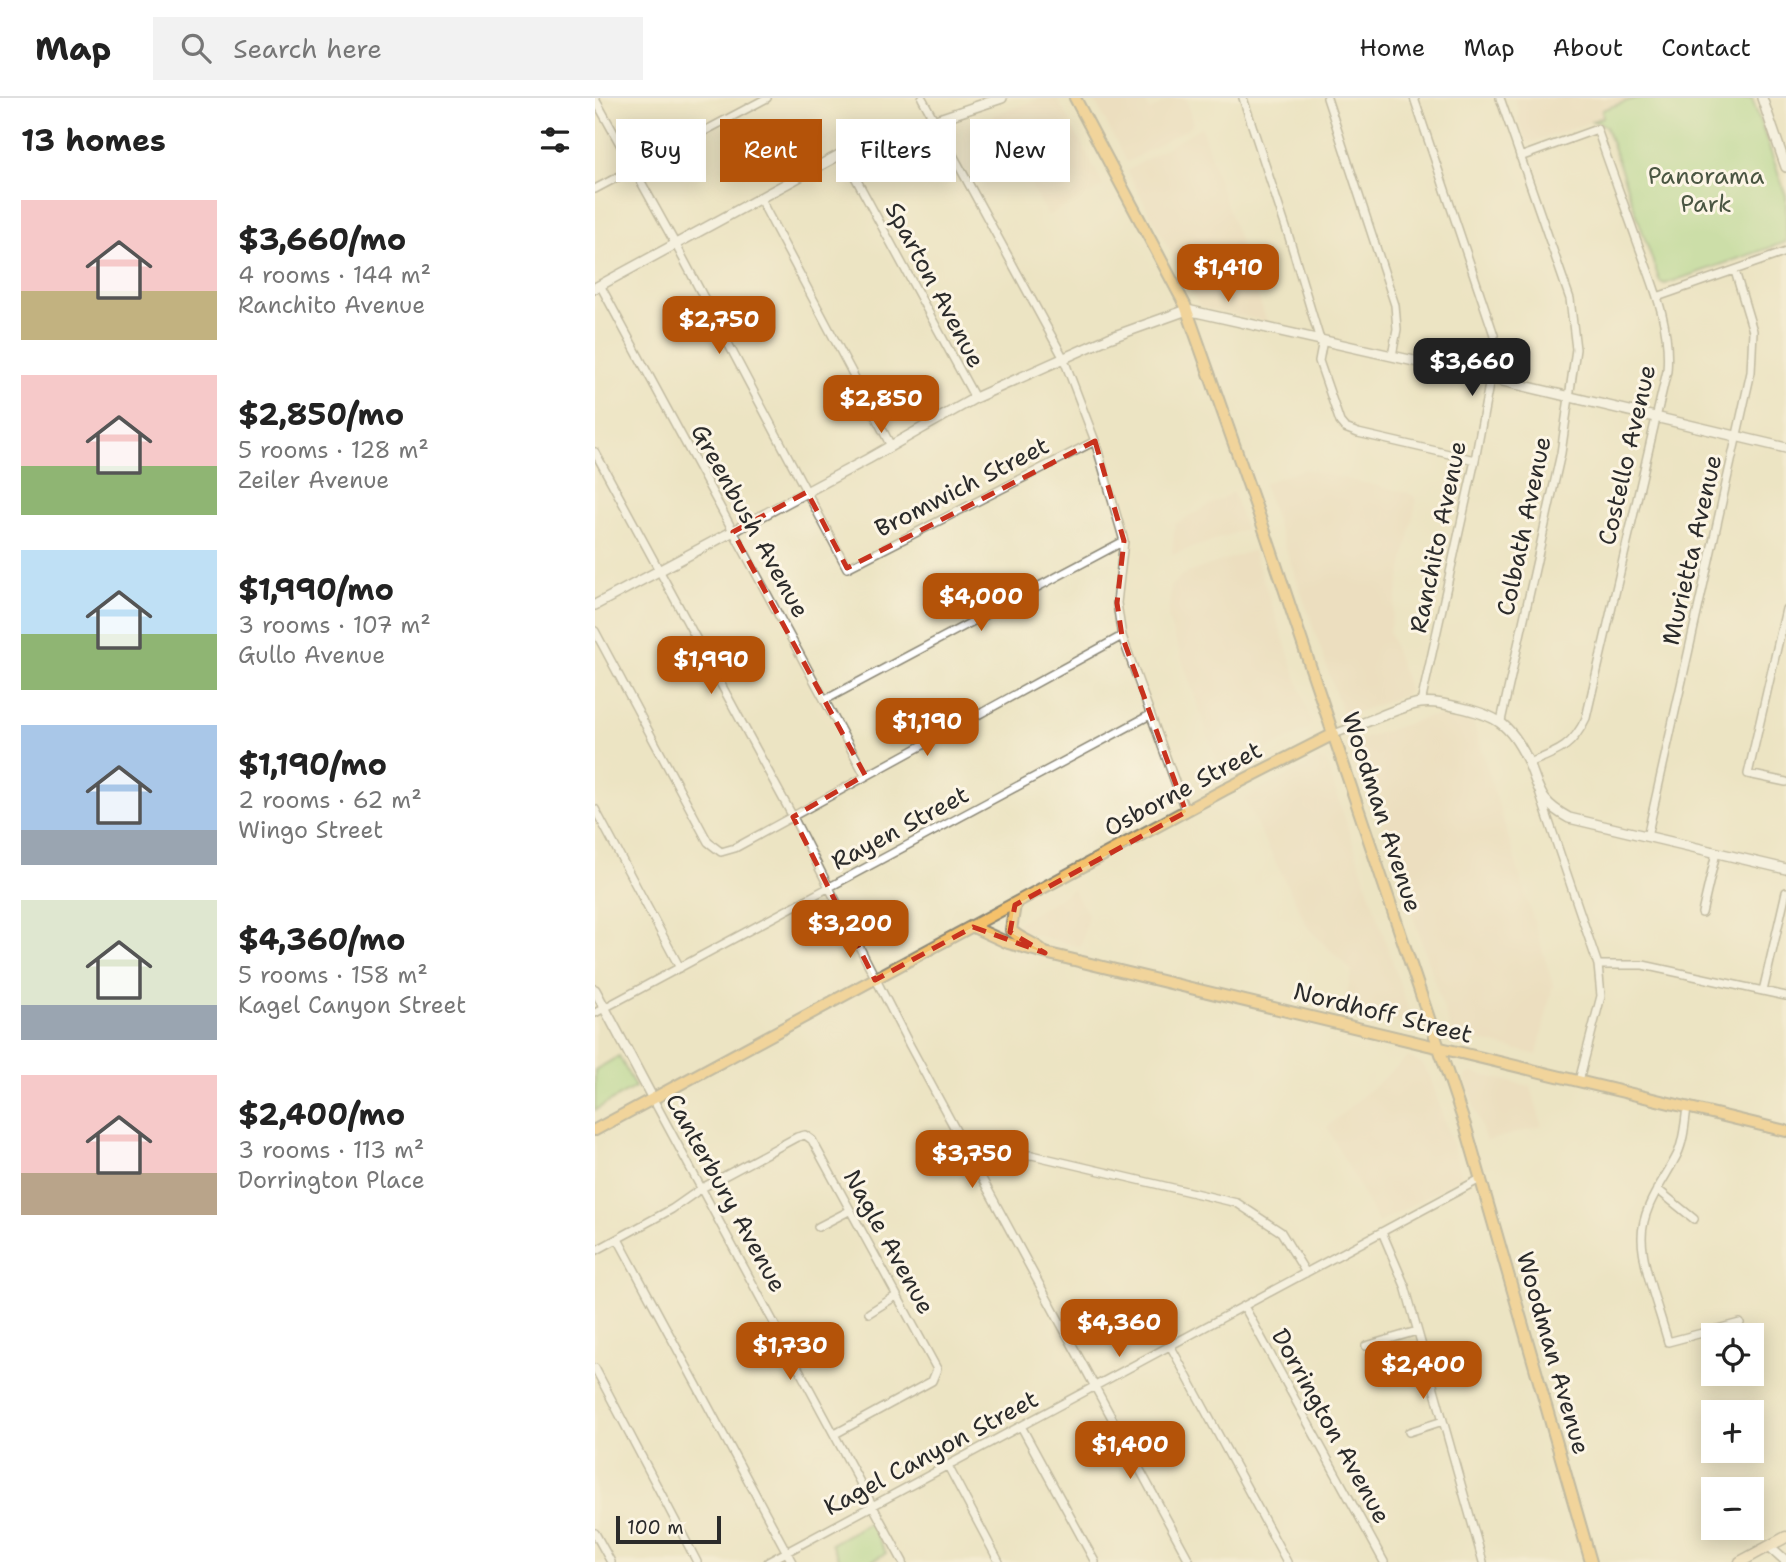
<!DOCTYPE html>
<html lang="en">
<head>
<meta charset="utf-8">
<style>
	:root { --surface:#fff; --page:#f2f2f2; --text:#222; --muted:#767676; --line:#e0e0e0; --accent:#b45309 }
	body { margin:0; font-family:"Shantell Sans",sans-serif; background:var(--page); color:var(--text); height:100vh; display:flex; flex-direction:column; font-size:26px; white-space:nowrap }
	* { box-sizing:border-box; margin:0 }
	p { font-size:23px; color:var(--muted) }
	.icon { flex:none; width:38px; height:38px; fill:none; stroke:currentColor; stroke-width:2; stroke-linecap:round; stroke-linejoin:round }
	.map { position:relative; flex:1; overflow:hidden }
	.panel { display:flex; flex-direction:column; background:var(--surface); width:595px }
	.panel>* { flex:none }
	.guide { position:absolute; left:21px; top:21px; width:665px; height:63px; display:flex; gap:14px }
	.fabs { position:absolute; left:1106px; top:1225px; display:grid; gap:14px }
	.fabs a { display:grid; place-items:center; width:63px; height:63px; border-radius:0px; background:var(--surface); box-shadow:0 4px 18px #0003; font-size:35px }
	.scale { position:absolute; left:21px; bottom:18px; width:105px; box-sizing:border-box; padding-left:7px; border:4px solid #2b2b2b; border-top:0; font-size:19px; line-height:24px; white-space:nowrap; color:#2b2b2b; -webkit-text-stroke:5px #fcf5e5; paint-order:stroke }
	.price { position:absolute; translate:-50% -60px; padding:0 16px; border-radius:14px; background:var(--accent); color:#fff; font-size:23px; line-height:46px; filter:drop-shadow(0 2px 4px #0008) }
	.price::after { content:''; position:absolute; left:50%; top:42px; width:21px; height:16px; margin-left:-10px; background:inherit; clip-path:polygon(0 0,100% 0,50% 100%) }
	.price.active { background:#222; color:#fff }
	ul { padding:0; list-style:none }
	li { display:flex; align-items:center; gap:21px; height:175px; padding:0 21px }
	li span { display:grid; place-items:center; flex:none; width:196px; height:140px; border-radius:0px; color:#555 }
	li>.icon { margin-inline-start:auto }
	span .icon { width:84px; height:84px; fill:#fffc; stroke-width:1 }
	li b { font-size:30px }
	h2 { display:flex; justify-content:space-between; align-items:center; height:84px; padding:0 21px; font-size:30px }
	.tag { padding:0 24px; border-radius:0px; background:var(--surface); box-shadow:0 4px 18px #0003; font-size:24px; line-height:63px }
	.tag.active { background:var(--accent); color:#fff }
	header { display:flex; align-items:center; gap:42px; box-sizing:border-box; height:98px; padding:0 35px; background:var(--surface); border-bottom:2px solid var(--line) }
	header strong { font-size:33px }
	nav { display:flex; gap:38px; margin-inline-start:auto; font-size:24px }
	.search { width:490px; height:63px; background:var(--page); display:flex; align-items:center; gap:18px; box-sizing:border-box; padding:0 24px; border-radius:0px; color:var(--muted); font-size:26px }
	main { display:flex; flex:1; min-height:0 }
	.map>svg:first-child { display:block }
	.built { fill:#ebd8ba }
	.green { fill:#a5d888; stroke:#68825a; stroke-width:2 }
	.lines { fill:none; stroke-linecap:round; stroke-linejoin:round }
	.minor-casing { stroke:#8c8877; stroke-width:10 }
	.tertiary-casing { stroke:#8c8877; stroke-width:12 }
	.secondary-casing { stroke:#8c8877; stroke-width:13 }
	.primary-casing { stroke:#8c8877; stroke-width:14 }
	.minor { stroke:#fff; stroke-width:7 }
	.tertiary { stroke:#fff; stroke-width:9 }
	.secondary { stroke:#fbe6c4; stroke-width:10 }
	.primary { stroke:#f5c16b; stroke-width:10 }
	.marked { fill:none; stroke:#c8321e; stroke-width:5; stroke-dasharray:14 9; stroke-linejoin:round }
	.labels { text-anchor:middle; stroke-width:6; stroke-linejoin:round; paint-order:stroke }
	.park-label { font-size:24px; fill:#4a5642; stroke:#fcf5e5 }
	.street-label { font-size:24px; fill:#2b2b2b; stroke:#fcf5e5 }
</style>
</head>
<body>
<header>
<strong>Map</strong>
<div class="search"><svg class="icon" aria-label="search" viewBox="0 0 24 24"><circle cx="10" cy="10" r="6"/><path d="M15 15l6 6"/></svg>Search here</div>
<nav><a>Home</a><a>Map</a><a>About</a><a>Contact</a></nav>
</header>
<main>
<section class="panel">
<h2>13 homes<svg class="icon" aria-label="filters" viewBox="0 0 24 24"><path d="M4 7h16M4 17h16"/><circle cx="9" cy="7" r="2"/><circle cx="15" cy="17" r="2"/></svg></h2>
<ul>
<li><span style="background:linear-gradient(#f6c9c9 65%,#c2b280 0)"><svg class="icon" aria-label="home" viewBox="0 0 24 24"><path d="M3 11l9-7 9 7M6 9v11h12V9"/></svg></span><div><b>$3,660/mo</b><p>4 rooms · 144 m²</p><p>Ranchito Avenue</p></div></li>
<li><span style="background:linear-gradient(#f6c9c9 65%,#8fb573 0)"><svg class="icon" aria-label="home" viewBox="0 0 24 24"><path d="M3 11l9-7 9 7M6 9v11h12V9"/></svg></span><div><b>$2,850/mo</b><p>5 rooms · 128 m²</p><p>Zeiler Avenue</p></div></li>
<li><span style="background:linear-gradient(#bfe0f5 60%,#8fb573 0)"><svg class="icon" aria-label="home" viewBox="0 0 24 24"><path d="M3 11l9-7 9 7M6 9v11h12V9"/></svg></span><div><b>$1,990/mo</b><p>3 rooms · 107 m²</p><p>Gullo Avenue</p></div></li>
<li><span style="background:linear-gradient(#a9c7e8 75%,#9aa5b1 0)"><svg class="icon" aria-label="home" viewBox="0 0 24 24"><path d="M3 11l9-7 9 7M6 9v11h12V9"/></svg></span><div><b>$1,190/mo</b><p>2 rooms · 62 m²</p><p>Wingo Street</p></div></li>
<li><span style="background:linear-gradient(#dfe7d0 75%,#9aa5b1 0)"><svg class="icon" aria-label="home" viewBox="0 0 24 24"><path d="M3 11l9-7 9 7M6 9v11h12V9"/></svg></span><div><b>$4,360/mo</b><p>5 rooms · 158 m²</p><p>Kagel Canyon Street</p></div></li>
<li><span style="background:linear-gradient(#f6c9c9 70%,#b9a48a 0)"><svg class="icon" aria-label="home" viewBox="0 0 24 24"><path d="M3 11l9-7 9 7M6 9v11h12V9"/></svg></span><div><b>$2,400/mo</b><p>3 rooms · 113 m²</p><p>Dorrington Place</p></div></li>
</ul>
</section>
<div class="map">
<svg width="1191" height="1464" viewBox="0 0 1191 1464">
	<rect width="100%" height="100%" fill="#fcf5e5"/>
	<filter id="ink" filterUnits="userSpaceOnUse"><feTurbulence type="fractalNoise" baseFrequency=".0143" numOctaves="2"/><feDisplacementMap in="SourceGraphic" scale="14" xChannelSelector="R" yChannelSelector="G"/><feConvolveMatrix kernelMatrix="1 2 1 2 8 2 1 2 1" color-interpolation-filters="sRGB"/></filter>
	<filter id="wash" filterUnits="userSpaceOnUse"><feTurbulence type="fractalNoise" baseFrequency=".00686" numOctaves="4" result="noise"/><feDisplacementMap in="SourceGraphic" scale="28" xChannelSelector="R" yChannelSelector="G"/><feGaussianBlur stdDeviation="1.57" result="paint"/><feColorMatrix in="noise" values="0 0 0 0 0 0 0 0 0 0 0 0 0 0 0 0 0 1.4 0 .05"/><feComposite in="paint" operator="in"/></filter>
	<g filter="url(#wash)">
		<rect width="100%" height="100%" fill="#ece4c3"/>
		<path class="built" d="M448,0H462L509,88L453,118L397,17Z
			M498,0H548L555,13L579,0H591L598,25L595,29L532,64Z
			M919,0H1041L1007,12L1008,19L935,45L931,43L923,22L924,14Z
			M606,29L628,96L672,224L605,209L532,73Z
			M709,371L813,395L819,398L821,404L794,534L814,593L808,598L753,617L747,613L668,385Z
			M638,394L650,431L577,457L580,426Z
			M658,452L717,625L713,630L626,676L573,520L576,488L587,477Z
			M847,618L878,623L958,887L942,957L857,936L763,652V647L767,641L833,619Z
			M723,661L731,664L817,923L814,927L748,911L757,873L714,831L649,701Z
			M478,791L493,816L486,849L426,833L423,829L424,824Z
			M813,959L826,965L835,979L867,1077L864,1081L783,1125L732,1029Z
			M876,975L936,988L947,1028L891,1043L871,983V978Z"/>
		<path class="green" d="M1041,0H1157L1191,98V144L1070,186L1065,184L1011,29L1005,25L997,23L1008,19L1007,12Z
			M24,958L40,989L0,1012V972Z
			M275,1424L291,1455L275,1464H246L236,1446Z"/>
	</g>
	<g filter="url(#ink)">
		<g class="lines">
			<defs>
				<path id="minor" d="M327,0L468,259L500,343L529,443L522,505L527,538L591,714
					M648,0L694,139L725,242
					M732,0L800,207L802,231L797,258
					M819,0L899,237L898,265L880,362L826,605
					M905,0L975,201L981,251L966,355L906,623
					M0,1L81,147L252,470L500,343
					M247,55L380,300
					M925,59L1002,31C1015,69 1029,106 1042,143C1058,187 1076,226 1072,273L991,620C977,650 962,654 934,665
					M0,91L172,0
					M164,99L296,348
					M5,187L270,677
					M1062,199L1191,154
					M728,242L724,263L745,324L750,330L763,335L880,362
					M0,354L198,719L314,946L595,1464
					M1191,511L1153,676L1191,684
					M0,533L113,744L126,754L140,750L527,538
					M230,602L529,443
					M739,636L763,627
					M945,697L1003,867L1006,898L984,983
					M0,711L85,870
					M1052,739L1156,274L1158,233L1140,173
					M1107,815L1121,755
					M1003,867H1048L1191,898
					M1168,893L1191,794
					M0,915L555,617
					M58,1001L308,1464
					M1092,1009C1090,1024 1089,1043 1082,1057C1069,1083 1047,1108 1047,1140C1047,1169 1065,1214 1073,1244L1145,1225
					M382,1071L410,1058L437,1057L642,1105L686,1134L711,1175
					M1062,1091L1099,1121
					M223,1129L254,1113
					M787,1134L810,1188L888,1464
					M23,1141L197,1464
					M0,1153L77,1111L107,1090L202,1039L210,1037L217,1042L342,1271L337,1283L240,1336
					M650,1210L789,1464
					M274,1215L301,1198
					M771,1248L822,1233
					M576,1249L692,1464
					M0,1270L102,1464
					M427,1330L500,1464
					M814,1334L848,1323
					M353,1368L404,1464
					M0,1435L16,1464
					M173,1464L887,1080"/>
				<path id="tertiary" d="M1167,0L1191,69
					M0,190L257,50L407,0
					M0,507L273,361L380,300L514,240L592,212L895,280L1191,350
					M763,627C783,620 804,609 825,605C837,603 851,606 863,609C900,617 915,625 932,661C946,692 941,702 974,720L1191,771
					M0,892L58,1001
					M1174,1448L1191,1463"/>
				<path id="secondary" d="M1145,1464L1191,1439"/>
				<path id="primary" d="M480,0L590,207L670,434L871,1030L996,1464
					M420,807L416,832C425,842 438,843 448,853
					M378,829L413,845L450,855L1191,1033
					M0,1032L629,692L739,636"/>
			</defs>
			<use href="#minor" class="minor-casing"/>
			<use href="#tertiary" class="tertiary-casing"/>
			<use href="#secondary" class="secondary-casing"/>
			<use href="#primary" class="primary-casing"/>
			<use href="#minor" class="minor"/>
			<use href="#tertiary" class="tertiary"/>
			<use href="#secondary" class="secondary"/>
			<use href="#primary" class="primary"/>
		</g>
	</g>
	<path d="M0 0H1191V1464H0ZM500,343L529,443L522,505L527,538L591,714L420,807L415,834L450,855L378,829L280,882L198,719L270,677L138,434L212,394L252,470Z" fill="#ece4c3" fill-opacity=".55" fill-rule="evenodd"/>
	<path class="marked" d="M500,343L529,443L522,505L527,538L591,714L420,807L415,834L450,855L378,829L280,882L198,719L270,677L138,434L212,394L252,470Z"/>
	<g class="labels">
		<g class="park-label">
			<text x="1111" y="86">Panorama<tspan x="1111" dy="28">Park</tspan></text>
		</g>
		<g class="street-label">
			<text transform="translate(340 187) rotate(62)" y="8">Sparton Avenue</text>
			<text transform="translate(1032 357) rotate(-77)" y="8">Costello Avenue</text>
			<text transform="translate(367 389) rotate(-27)" y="8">Bromwich Street</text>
			<text transform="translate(155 423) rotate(61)" y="8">Greenbush Avenue</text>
			<text transform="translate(929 428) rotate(-78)" y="8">Colbath Avenue</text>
			<text transform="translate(843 439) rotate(-78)" y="8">Ranchito Avenue</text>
			<text transform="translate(1097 452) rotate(-77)" y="8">Murietta Avenue</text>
			<text transform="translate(588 691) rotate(-28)" y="8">Osborne Street</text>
			<text transform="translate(787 714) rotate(72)" y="8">Woodman Avenue</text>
			<text transform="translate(305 730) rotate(-28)" y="8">Rayen Street</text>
			<text transform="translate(788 915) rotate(14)" y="8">Nordhoff Street</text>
			<text transform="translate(131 1095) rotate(61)" y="8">Canterbury Avenue</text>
			<text transform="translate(294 1144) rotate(61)" y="8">Nagle Avenue</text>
			<text transform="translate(958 1255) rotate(74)" y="8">Woodman Avenue</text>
			<text transform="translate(736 1328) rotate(61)" y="8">Dorrington Avenue</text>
			<text transform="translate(336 1355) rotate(-28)" y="8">Kagel Canyon Street</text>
		</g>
	</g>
</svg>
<div class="fabs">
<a><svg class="icon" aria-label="locate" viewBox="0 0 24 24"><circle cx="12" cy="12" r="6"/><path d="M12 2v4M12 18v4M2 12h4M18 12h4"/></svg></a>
<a>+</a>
<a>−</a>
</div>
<div class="scale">100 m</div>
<b class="price" style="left:633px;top:206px">$1,410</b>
<b class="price" style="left:124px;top:258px">$2,750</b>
<b class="price active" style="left:877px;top:300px">$3,660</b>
<b class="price" style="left:286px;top:337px">$2,850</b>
<b class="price" style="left:386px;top:535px">$4,000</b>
<b class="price" style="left:116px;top:598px">$1,990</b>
<b class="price" style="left:332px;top:660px">$1,190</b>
<b class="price" style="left:255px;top:862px">$3,200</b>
<b class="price" style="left:377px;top:1092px">$3,750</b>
<b class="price" style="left:524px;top:1261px">$4,360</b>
<b class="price" style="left:195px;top:1284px">$1,730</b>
<b class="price" style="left:828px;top:1303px">$2,400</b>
<b class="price" style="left:535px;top:1383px">$1,400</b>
<div class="guide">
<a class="tag">Buy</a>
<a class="tag active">Rent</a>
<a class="tag">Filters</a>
<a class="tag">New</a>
</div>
</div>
</main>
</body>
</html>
